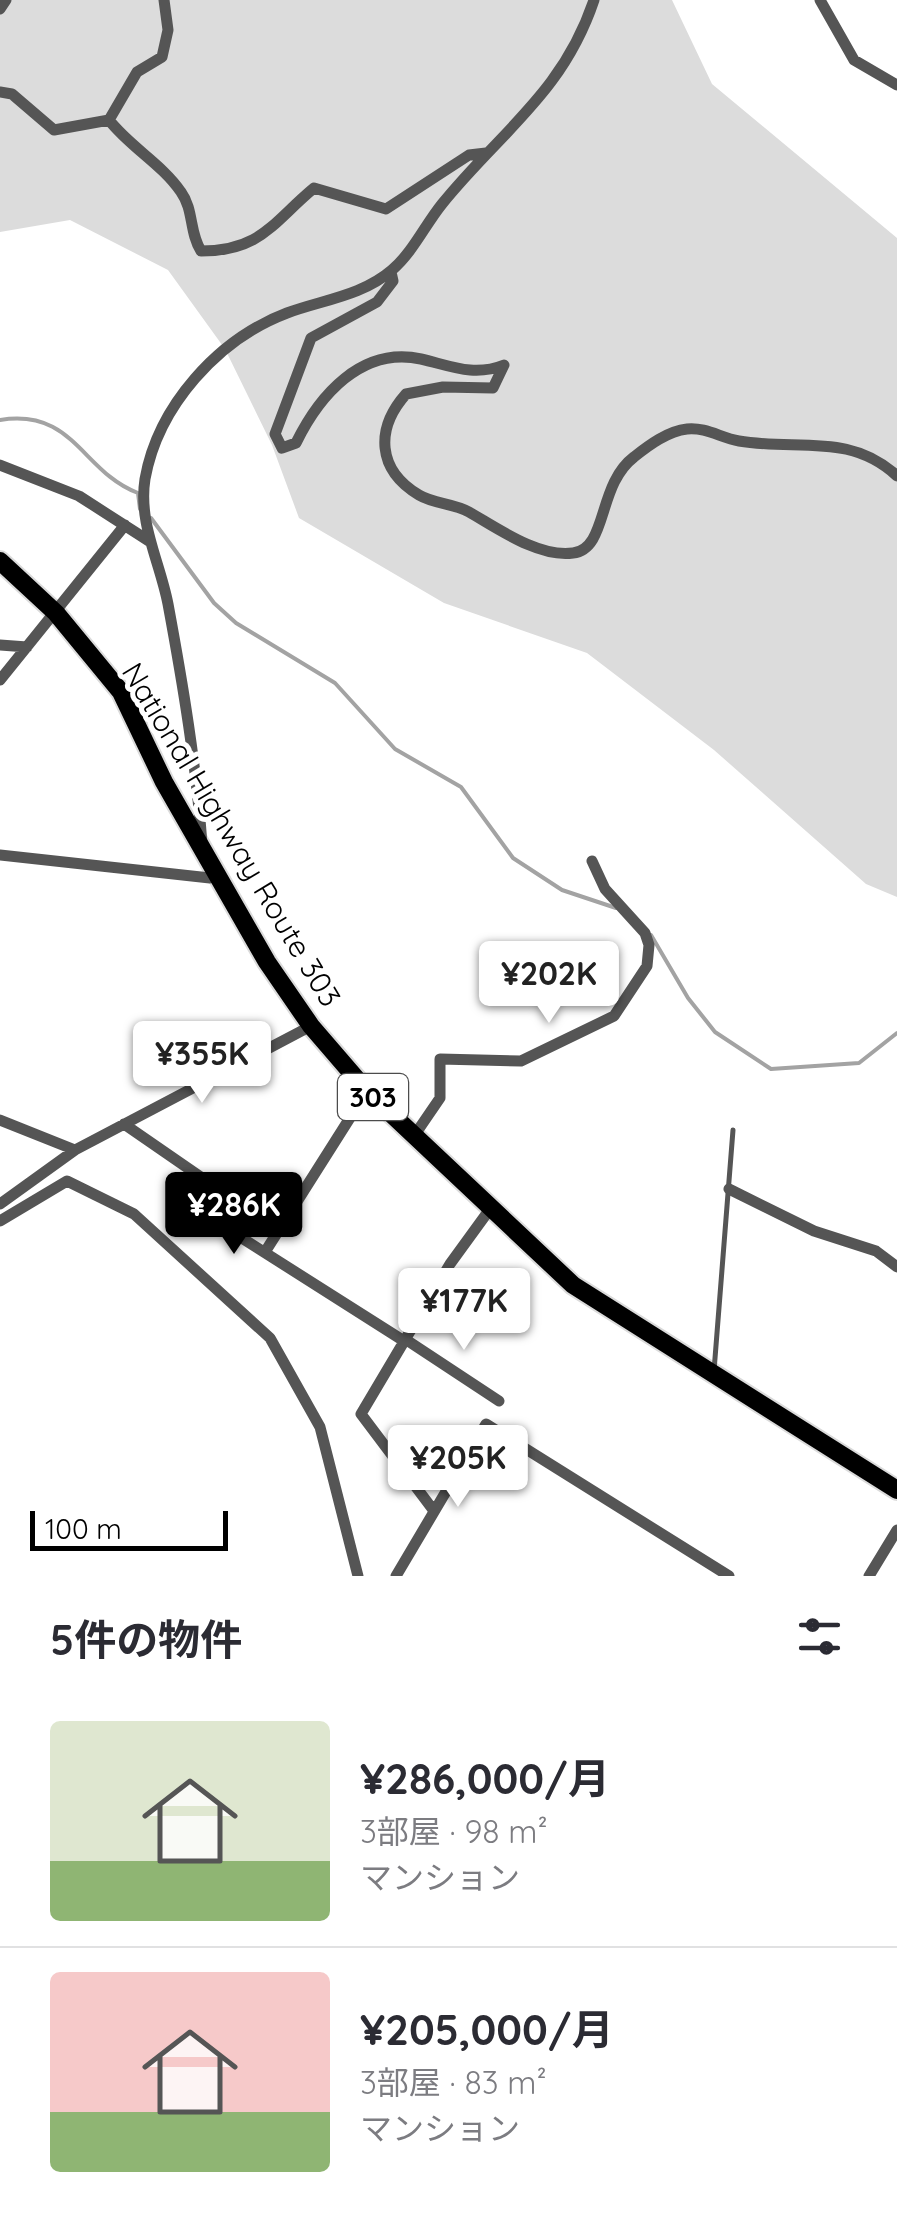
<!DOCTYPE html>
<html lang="ja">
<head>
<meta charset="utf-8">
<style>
	:root { --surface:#fff; --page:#f7f7f7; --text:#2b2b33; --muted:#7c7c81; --line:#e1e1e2; --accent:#000 }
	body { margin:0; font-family:Quicksand,"Noto Sans JP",sans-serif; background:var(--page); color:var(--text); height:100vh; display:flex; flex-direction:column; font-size:38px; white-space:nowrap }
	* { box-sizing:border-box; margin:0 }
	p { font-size:32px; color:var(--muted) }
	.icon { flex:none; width:55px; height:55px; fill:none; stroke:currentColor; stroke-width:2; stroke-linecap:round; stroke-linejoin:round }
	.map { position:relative; height:1576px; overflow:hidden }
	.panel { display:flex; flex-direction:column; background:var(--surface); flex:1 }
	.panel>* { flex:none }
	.scale { position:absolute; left:30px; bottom:25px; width:198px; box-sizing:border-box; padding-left:10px; border:5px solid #000; border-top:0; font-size:28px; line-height:35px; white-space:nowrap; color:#000; -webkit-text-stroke:8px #fff; paint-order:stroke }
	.price { position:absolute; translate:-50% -85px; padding:0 22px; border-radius:10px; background:#fff; color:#222; font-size:32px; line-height:65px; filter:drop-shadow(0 2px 5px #0008) }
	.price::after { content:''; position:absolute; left:50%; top:60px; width:30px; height:22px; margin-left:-15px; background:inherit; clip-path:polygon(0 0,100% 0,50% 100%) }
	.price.active { background:var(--accent); color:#fff }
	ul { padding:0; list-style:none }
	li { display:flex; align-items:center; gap:30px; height:250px; padding:0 50px }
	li+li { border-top:2px solid var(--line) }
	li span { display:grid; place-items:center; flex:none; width:280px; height:200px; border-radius:10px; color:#555 }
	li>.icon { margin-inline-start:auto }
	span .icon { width:120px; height:120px; fill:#fffc; stroke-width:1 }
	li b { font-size:42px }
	h2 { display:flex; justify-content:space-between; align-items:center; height:120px; padding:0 50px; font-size:42px }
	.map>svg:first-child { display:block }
	.green { fill:#dcdcdc }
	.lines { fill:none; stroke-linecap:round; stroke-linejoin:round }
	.stream { stroke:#a3a3a3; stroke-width:4 }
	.trunk-casing { stroke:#dbdbdb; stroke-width:22 }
	.service { stroke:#555; stroke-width:5 }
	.minor { stroke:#555; stroke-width:11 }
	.trunk { stroke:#000; stroke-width:18 }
	.labels { text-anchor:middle; stroke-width:10; stroke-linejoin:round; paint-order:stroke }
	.shield { fill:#fff; stroke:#4c4c4c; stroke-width:2.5 }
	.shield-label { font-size:28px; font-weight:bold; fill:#000 }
	.street-label { font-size:30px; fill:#000; stroke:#fff }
</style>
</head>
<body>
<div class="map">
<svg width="897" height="1576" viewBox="0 0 897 1576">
	<rect width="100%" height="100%" fill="#fff"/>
	<path class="green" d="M0,0H672L712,84L897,238V897L866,884L714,750L587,653L444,603L299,518L272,445L225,349L168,270L70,220L0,232Z"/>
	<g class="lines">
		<path class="stream" d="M0,420C74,408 82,472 138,493L140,509
			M151,518L214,603L236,623L335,683L395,749L461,787L513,858L562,890L616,908
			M651,935L688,998L715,1032L771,1069L859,1063L897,1033"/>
		<defs>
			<path id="trunk" d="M0,561L56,613L121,692L164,782L267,962L311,1026L367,1091L573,1285L897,1490"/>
		</defs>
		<use href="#trunk" class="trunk-casing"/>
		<path class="service" d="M714,1371L733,1130"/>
		<path class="minor" d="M820,0L854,60L897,85
			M0,9L6,0
			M0,92L12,94L54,130L109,120L137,72L162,57L168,30L164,0
			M109,120C130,147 162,164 181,192C194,210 189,232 201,251C261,251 273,222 314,188L386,209L469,155L486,153
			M391,272L393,281L377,302L311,338L275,434L282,448L296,443C319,396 361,346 421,359C451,366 474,377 504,365L493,388L443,387L406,394C375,429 377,470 419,495C434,504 453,503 469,512C497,528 539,558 573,553C608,549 597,485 634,457C649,445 668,431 687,429C706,427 721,438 739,441C796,451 850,432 897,476
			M0,465L79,496L149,541
			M0,645L27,647
			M0,680L125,525
			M202,844C196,763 183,685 168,604C160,562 138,523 145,479C158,406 218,339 287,313C322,300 362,296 392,270C413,252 425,225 442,204C500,132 563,93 594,0
			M0,855L210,878L219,874
			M0,1120L75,1150
			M124,1124L208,1182L193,1207L404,1341
			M414,1136L440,1098V1059L521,1061L614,1016L647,966L649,945L645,933L605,889L592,861
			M729,1189L814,1231L876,1251L897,1267
			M0,1204L75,1150L311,1026
			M0,1221L67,1181L134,1214L270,1338L320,1427L358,1576
			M265,1252L367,1091
			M405,1339L499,1401
			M434,1511L361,1414L450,1264L490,1209
			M396,1576L486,1424L729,1576
			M869,1576L897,1530"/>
		<use href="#trunk" class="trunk"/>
	</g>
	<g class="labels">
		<rect class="shield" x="338" y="1074" width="70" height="46" rx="8"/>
		<g class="shield-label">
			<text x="373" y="1107">303</text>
		</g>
		<g class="street-label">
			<text transform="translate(231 835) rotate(59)" y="10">National Highway Route 303</text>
		</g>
	</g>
</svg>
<div class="scale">100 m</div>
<b class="price" style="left:549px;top:1026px">¥202K</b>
<b class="price" style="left:202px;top:1106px">¥355K</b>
<b class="price active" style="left:234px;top:1257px">¥286K</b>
<b class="price" style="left:464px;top:1353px">¥177K</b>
<b class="price" style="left:458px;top:1510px">¥205K</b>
</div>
<section class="panel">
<h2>5件の物件<svg class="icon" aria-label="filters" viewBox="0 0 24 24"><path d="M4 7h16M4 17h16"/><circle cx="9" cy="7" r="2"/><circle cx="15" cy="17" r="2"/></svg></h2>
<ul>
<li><span style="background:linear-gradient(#dfe7d0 70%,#8fb573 0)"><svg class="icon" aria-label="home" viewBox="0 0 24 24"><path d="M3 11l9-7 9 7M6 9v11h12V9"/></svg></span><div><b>¥286,000/月</b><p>3部屋 · 98 m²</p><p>マンション</p></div></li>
<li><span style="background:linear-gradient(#f6c9c9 70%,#8fb573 0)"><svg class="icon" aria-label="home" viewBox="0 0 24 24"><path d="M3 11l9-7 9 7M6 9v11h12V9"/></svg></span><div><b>¥205,000/月</b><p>3部屋 · 83 m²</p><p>マンション</p></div></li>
</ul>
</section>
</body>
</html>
